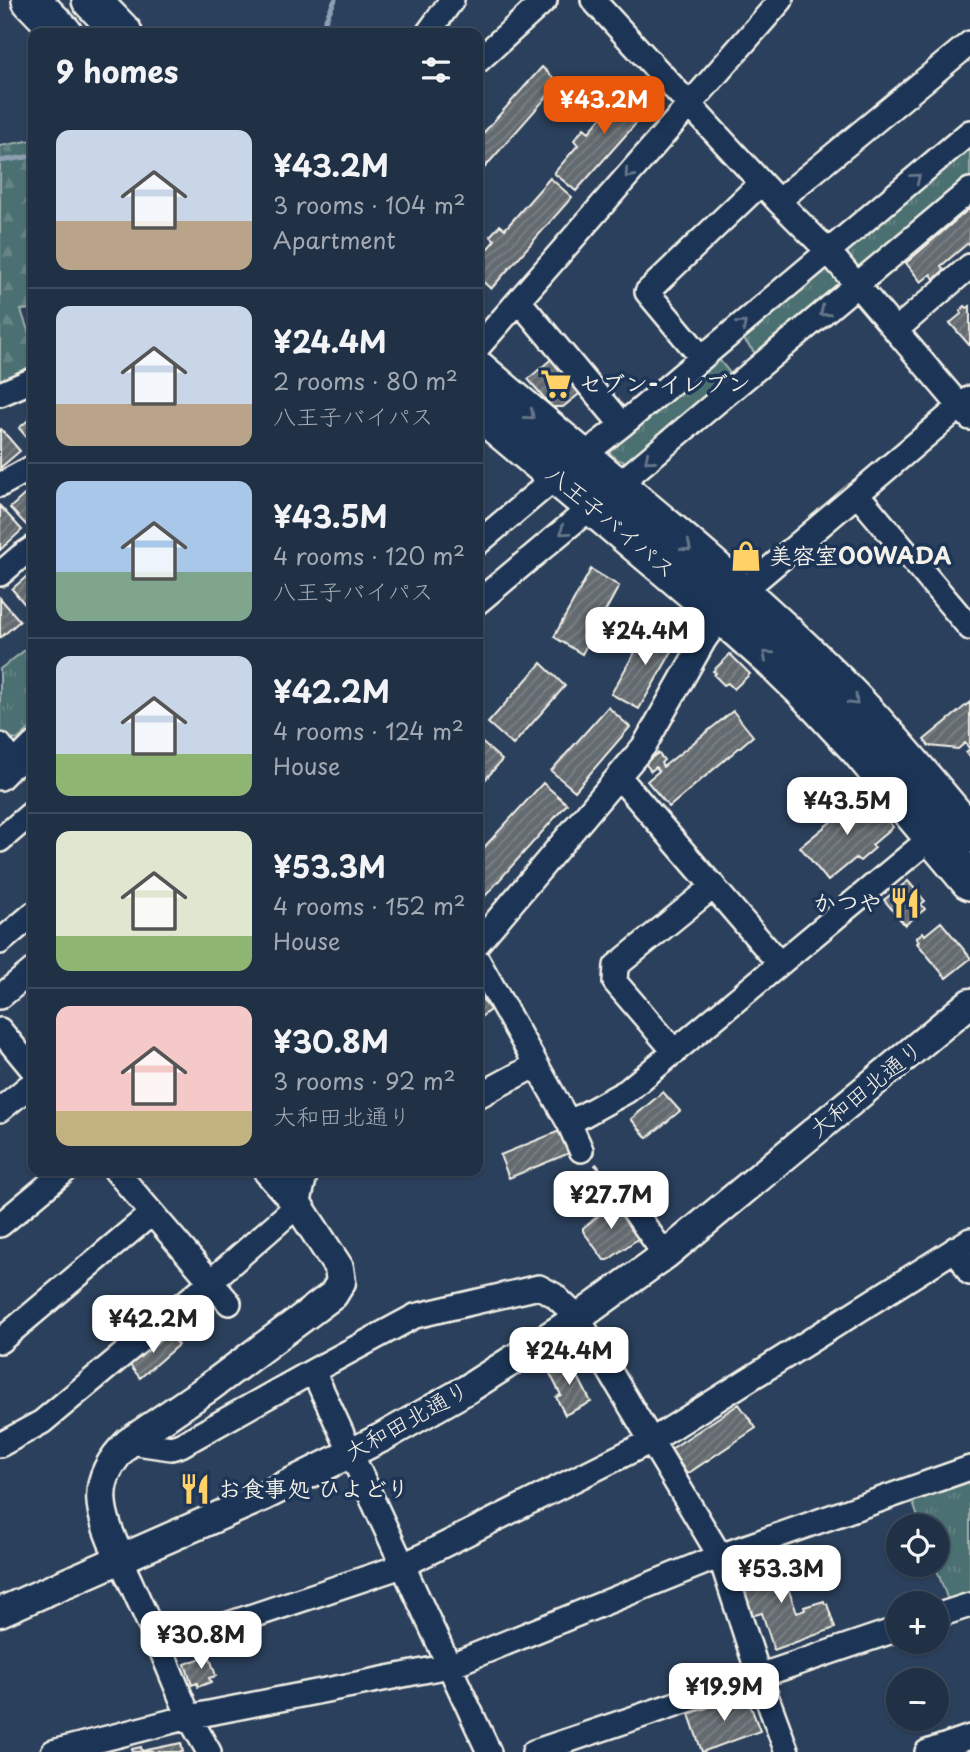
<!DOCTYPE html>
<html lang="en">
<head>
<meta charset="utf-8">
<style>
	:root { --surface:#203045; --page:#2d3c50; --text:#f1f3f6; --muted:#a2a9b3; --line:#3d4b5e; --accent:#ea580c }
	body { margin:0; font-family:"Playpen Sans","Klee One",sans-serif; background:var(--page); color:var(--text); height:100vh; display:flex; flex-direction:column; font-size:26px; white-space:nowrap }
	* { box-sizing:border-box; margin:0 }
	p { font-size:23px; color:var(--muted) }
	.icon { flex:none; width:38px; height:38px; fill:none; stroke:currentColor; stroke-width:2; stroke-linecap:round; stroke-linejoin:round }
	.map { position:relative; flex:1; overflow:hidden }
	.side { position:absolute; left:28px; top:28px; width:455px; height:1148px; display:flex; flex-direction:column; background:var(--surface); border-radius:14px; box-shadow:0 2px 5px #0004,0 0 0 2px var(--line) }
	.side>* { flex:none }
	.buttons { position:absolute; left:886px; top:1514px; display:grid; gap:14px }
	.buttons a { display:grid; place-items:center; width:63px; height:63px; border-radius:50%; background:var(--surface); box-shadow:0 2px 5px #0004,0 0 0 2px var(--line); font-size:35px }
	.price { position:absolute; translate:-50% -60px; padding:0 16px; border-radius:14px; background:#fff; color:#222; font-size:23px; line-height:46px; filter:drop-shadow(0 2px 4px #0008) }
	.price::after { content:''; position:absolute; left:50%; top:42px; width:21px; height:16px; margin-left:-10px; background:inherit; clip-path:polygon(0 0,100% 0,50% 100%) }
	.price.on { background:var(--accent); color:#fff }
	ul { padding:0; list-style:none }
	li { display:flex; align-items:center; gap:21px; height:175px; padding:0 28px }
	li+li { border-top:2px solid var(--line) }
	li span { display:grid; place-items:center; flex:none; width:196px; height:140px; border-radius:14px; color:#555 }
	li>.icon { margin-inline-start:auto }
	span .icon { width:84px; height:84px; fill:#fffc; stroke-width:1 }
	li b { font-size:30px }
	h2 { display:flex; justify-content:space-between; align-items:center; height:84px; padding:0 28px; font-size:30px }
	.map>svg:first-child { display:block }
	.forest { fill:url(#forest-firs); stroke:#a0b0ac; stroke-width:2 }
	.park { fill:url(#park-tufts); stroke:#a0b0ac; stroke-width:2; fill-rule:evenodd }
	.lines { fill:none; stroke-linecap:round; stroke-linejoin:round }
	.stream { stroke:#8da0b3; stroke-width:5 }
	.building { fill:url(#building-hatch); stroke:#f4f1e8; stroke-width:2 }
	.minor-casing { stroke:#f4f1e8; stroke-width:28 }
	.tertiary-casing { stroke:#f4f1e8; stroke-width:33 }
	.trunk-casing { stroke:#f4f1e8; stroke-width:42 }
	.path { stroke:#f4f1e8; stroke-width:3.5; stroke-dasharray:7 5; stroke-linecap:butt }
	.minor { stroke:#1d3557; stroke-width:23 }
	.tertiary { stroke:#1d3557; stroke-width:28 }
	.trunk { stroke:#1d3557; stroke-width:37 }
	.oneway { stroke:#68778a }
	.labels { text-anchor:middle; stroke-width:7; stroke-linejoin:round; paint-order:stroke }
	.poi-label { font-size:23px; font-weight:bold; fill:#f4f1e8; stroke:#1d3557; text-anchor:start }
	.street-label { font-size:23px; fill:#f4f1e8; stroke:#1d3557 }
</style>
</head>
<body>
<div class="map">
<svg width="970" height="1752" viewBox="0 0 970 1752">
	<defs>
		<pattern id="forest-firs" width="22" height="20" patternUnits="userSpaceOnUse" patternTransform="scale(1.75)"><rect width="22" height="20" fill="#4b6f71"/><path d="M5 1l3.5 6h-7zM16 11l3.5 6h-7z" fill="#668485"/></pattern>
		<pattern id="park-tufts" width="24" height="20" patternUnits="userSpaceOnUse" patternTransform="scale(1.75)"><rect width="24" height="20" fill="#4b6f71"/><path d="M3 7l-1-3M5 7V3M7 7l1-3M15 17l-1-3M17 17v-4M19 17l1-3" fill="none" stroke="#668485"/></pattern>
		<pattern id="building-hatch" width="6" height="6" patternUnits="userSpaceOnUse" patternTransform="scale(1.75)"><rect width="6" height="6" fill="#646b70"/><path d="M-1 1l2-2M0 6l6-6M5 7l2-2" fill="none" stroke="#7b8184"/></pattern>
	</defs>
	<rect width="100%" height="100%" fill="#2b405c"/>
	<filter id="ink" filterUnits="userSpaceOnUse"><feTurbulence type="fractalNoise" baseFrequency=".0143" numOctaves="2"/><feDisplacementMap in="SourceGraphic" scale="14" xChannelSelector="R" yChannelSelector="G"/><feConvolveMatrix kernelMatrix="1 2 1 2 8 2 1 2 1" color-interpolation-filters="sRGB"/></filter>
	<g filter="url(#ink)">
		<path class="forest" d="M33,140V309L21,310L33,345V367L0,384V146Z"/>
		<path class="park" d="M970,140V187L632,463L618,460L609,452L610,442ZM741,336L759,358L734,378L716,356Z
			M33,644V726L17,740L4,737L0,731V669Z
			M970,1480V1595L949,1603L935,1565L936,1564V1526H921L912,1500Z"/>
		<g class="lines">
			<path class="stream" d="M319,33L335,0
				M0,161L33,156"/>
		</g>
		<path class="building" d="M542,67L559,83L478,175V139Z
			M632,82L655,102L576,191L554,173L578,145L574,140L584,128L589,132Z
			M550,178L572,197L491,289L478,277V260L495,240L490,236L500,225L505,229Z
			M970,208V245L968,243L941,266L944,270L934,279L931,274L921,282L906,263Z
			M965,306L967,308L970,306V346L950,323L961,314L960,311Z
			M555,356L584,390L563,407H552L528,379Z
			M33,416V445L19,428Z
			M1,429L20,451L0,468V430Z
			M33,487V532L10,508Z
			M0,506L22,530L0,550Z
			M591,569L619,586L582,654L554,637Z
			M33,571V614L12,589Z
			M0,598L20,621L0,638Z
			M651,624L678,641L639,709L611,694Z
			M730,654L750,674L734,689L728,683L724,685L714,675L716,673L713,671Z
			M541,663L565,686L513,745L488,723Z
			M970,702V757L966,752L970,749L965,743L958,749L929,746L924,740Z
			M608,707L630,727L575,791L551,771Z
			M733,711L753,736L669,807L647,781L659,771L656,767L651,771L645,763L658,753L664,760L661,763L663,767Z
			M478,739L502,760L478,788Z
			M543,783L567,804L478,904V854Z
			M866,793L893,827L872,845L875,848L860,861L856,858L828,881L800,847Z
			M908,881L925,901L921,904L925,909L905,925L884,900Z
			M941,922L970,957V959L946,978L917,943L919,941L916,938L923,932L925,935Z
			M478,993L490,1010L478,1019Z
			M663,1092L680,1111L647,1138L631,1119Z
			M562,1130L572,1152L509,1178L500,1155Z
			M608,1202L612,1206L616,1203L640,1232L639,1238L608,1260H604L583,1231V1228L598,1216L594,1211Z
			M167,1332L178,1345L140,1378L129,1364Z
			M568,1357L591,1402L565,1415L556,1397L561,1395L547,1368Z
			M739,1404L756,1428L687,1474L671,1449Z
			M771,1554L773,1559L777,1558L797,1613L805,1610L804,1607L824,1601L825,1604H827L835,1628L774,1650L762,1613L751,1616L736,1571L760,1563L758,1558Z
			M209,1655L216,1676L209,1678L211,1682L198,1687L197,1683L192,1685L185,1664Z
			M746,1694L760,1731L702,1752L689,1714Z
			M181,1743L183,1752H133L132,1749L141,1747L142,1751Z"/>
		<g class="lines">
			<defs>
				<path id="minor" d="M593,0L778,201L829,252L970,418
					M428,33L452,0
					M478,61L545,0
					M778,201L970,43
					M519,301L622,425
					M896,330L970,266
					M478,347L781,0
					M702,358L647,292L761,183
					M0,394L33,380
					M0,485L33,467
					M857,494L970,628
					M478,543L556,477L622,425L970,132
					M0,574L21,556L33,548
					M478,602L970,190
					M0,745L15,765
					M619,777L779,963
					M0,778L33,745
					M0,840L33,812
					M0,942L33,914
					M478,943L644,746L704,640L722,615L755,581L970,398
					M478,961L569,1123L627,1091L933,836
					M0,997L33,970
					M0,1030L33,1070
					M675,1052L615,982L616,966L714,886
					M478,1096L536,1065
					M0,1110L33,1083
					M569,1123L581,1150
					M116,1171L229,1303
					M620,1191L665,1255
					M0,1225L65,1171
					M956,1248L970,1273
					M0,1341L152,1213
					M313,1371L489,1752
					M129,1442L171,1448L181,1445L313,1371L415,1316L539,1287L554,1295L578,1318L720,1556L759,1676L787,1752
					M0,1445L42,1422L210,1282L298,1205L306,1171
					M120,1559L160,1647L189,1717L209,1752
					M936,1616L970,1605
					M160,1647L402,1566L651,1441L970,1240
					M53,1752L189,1717L449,1666L720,1556L970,1468
					M534,1752L898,1629
					M927,1752L970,1737"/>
				<path id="tertiary" d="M120,1559C100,1513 87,1482 129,1442L208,1388L333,1295L341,1282L339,1268L298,1205L268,1171
					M0,1612L264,1496L383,1437L466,1390L578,1318L665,1255L970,1003"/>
				<path id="trunk" d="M31,0L63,33
					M91,0L123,33
					M478,370C593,469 714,562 822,668C876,720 922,777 970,834
					M478,410L722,615L773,660L805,691L861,751L970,881"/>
			</defs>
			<use href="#minor" class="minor-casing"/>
			<use href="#tertiary" class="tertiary-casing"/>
			<use href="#trunk" class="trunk-casing"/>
			<path class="path" d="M595,1164L606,1176"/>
			<use href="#minor" class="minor"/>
			<use href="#tertiary" class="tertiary"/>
			<use href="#trunk" class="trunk"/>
		</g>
		<defs><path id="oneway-chevron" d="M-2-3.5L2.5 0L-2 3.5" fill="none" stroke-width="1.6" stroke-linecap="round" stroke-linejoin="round" transform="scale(1.75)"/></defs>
		<g class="oneway">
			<use href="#oneway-chevron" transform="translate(629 174) rotate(131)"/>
			<use href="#oneway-chevron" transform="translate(916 178) rotate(-40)"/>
			<use href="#oneway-chevron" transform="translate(824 312) rotate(141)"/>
			<use href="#oneway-chevron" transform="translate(742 325) rotate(-40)"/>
			<use href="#oneway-chevron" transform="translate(530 415) rotate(40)"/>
			<use href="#oneway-chevron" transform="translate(649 459) rotate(140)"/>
			<use href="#oneway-chevron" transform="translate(564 531) rotate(140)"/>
			<use href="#oneway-chevron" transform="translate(687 547) rotate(40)"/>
			<use href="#oneway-chevron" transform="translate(767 655) rotate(-138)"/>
			<use href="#oneway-chevron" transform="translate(854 701) rotate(46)"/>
		</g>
	</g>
	<defs>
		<symbol id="supermarket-bare" viewBox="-9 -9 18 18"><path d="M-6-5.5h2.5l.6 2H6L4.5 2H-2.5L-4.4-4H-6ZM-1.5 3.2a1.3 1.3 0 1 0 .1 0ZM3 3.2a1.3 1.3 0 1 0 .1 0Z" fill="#ffd166" stroke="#1d3557" stroke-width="2.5" paint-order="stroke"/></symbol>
		<symbol id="shop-bare" viewBox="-9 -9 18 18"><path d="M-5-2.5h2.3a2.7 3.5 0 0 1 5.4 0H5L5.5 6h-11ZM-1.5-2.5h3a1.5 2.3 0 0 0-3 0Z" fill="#ffd166" stroke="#1d3557" stroke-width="2.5" paint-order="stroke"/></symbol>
		<symbol id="restaurant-bare" viewBox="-9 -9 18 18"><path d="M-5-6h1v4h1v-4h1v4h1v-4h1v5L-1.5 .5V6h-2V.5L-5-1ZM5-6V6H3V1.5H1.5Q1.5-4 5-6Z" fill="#ffd166" stroke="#1d3557" stroke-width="2.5" paint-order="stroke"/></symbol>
	</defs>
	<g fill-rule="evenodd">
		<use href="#supermarket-bare" x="534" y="362" width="44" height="44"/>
		<use href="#shop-bare" x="724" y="534" width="44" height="44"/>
		<use href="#restaurant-bare" x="883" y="881" width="44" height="44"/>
		<use href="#restaurant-bare" x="173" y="1467" width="44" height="44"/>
	</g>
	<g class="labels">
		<g class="poi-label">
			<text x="579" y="392">セブン-イレブン</text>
			<text x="769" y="564">美容室OOWADA</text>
			<text x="882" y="911" text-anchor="end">かつや</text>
			<text x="218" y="1497">お食事処 ひよどり</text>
		</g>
		<g class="street-label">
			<text transform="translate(611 522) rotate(40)" y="8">八王子バイパス</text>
			<text transform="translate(866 1089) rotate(-39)" y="8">大和田北通り</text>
			<text transform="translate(407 1421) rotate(-29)" y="8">大和田北通り</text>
		</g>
	</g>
</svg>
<div class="buttons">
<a><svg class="icon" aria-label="locate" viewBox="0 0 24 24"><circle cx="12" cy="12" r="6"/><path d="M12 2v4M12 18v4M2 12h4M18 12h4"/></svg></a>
<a>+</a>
<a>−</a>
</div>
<b class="price on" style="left:604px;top:136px">¥43.2M</b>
<b class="price" style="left:645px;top:667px">¥24.4M</b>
<b class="price" style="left:847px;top:837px">¥43.5M</b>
<b class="price" style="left:611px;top:1231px">¥27.7M</b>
<b class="price" style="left:153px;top:1355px">¥42.2M</b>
<b class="price" style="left:569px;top:1387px">¥24.4M</b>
<b class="price" style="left:781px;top:1605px">¥53.3M</b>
<b class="price" style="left:201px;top:1671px">¥30.8M</b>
<b class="price" style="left:724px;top:1723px">¥19.9M</b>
<section class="side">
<h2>9 homes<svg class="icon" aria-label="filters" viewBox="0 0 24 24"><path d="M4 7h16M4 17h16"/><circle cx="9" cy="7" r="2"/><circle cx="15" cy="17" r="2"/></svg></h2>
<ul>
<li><span style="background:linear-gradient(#c9d6e8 65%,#b9a48a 0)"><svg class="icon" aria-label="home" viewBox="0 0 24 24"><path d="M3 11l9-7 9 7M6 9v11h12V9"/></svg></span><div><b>¥43.2M</b><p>3 rooms · 104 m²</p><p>Apartment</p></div></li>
<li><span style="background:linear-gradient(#c9d6e8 70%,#b9a48a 0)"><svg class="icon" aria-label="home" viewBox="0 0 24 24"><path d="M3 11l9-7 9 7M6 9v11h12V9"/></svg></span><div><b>¥24.4M</b><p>2 rooms · 80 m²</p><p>八王子バイパス</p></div></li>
<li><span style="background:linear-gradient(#a9c7e8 65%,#7fa58c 0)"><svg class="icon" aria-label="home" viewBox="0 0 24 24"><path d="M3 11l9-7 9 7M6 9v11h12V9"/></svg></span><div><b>¥43.5M</b><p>4 rooms · 120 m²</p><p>八王子バイパス</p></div></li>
<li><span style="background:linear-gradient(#c9d6e8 70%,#8fb573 0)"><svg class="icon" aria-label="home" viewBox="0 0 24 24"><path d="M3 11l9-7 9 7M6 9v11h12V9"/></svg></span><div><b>¥42.2M</b><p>4 rooms · 124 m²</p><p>House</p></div></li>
<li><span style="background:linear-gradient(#dfe7d0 75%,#8fb573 0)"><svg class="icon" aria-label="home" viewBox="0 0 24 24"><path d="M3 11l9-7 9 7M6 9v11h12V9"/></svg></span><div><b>¥53.3M</b><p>4 rooms · 152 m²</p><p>House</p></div></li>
<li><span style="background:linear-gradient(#f6c9c9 75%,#c2b280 0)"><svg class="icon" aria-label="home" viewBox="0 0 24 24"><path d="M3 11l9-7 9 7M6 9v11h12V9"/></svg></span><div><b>¥30.8M</b><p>3 rooms · 92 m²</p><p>大和田北通り</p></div></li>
</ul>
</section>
</div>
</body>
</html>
